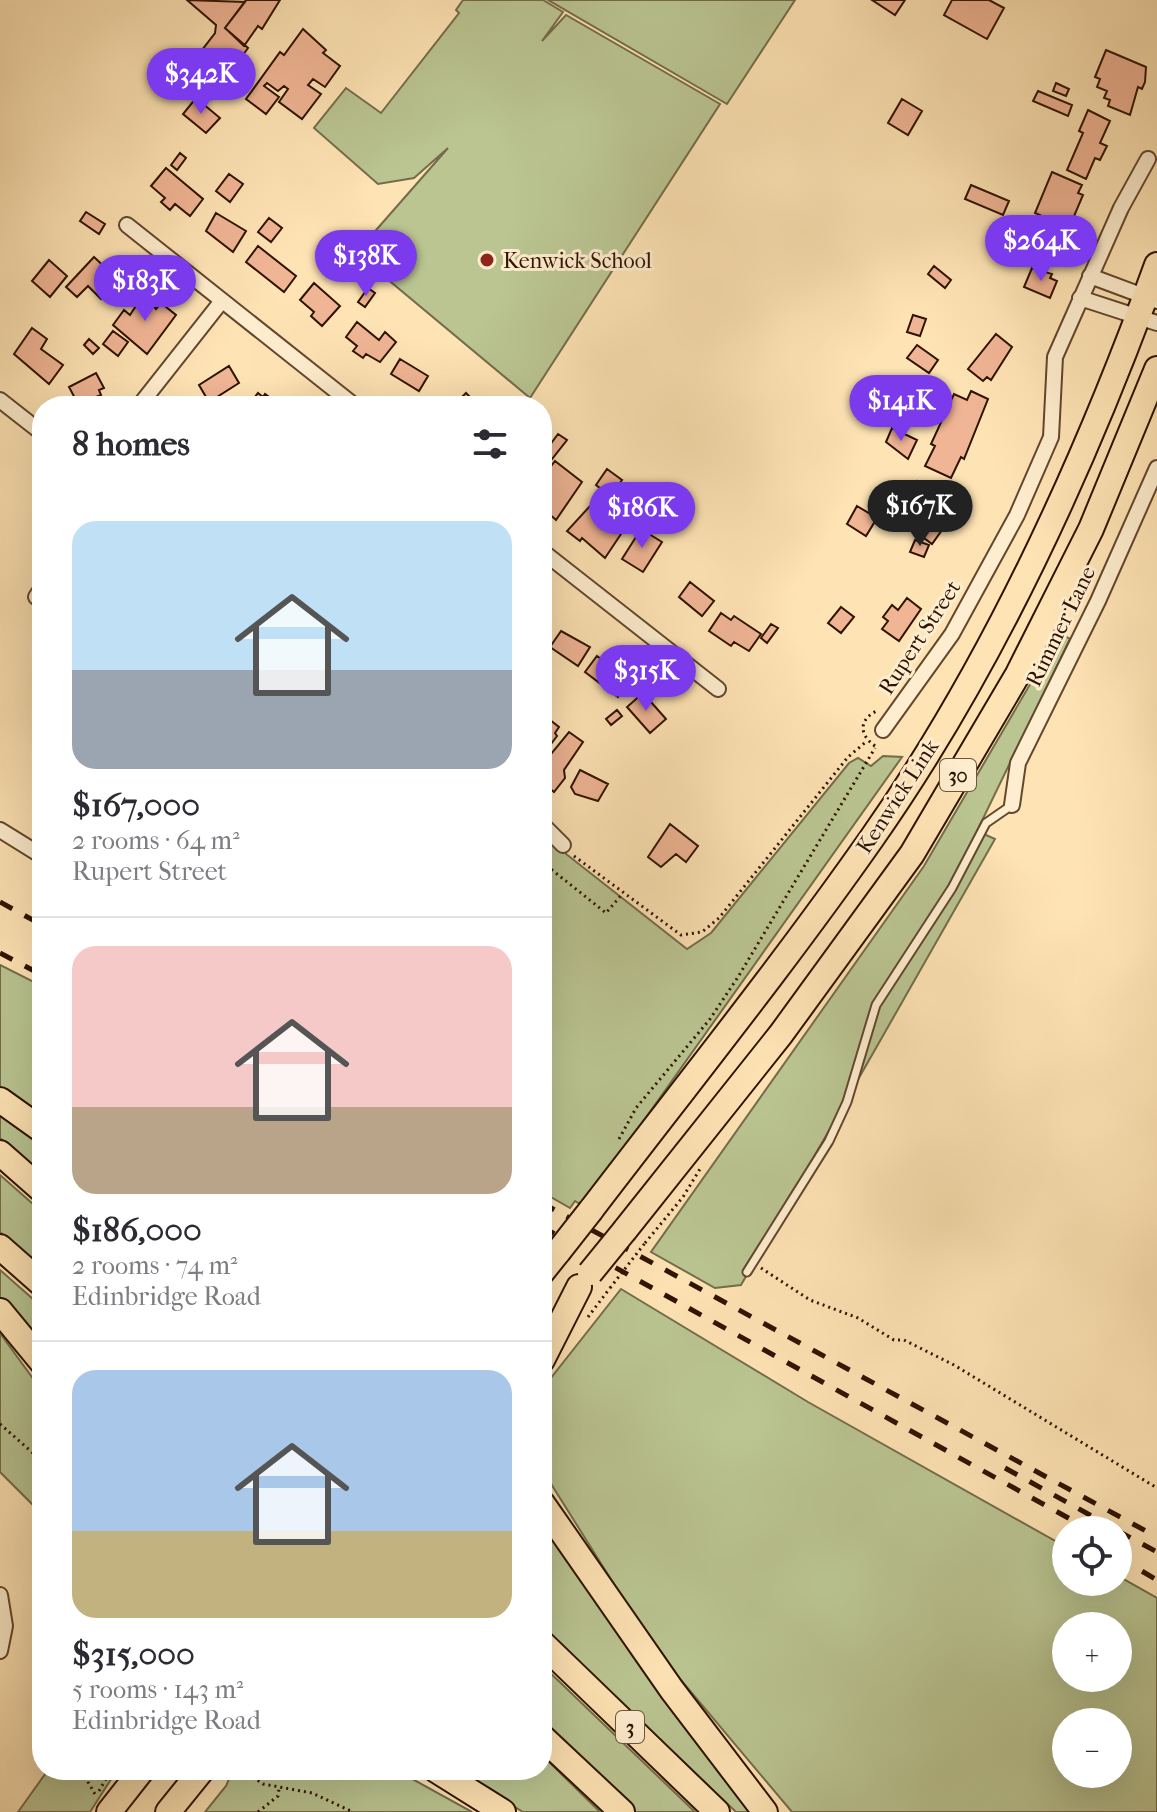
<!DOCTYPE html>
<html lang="en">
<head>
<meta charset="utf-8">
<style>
	:root { --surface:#fff; --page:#f7f7f7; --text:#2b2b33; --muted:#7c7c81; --line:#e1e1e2; --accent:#7c3aed }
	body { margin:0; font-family:"IM FELL French Canon",serif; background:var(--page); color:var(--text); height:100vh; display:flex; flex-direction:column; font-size:30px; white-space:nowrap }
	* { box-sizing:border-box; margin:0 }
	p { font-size:26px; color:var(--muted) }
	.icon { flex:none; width:44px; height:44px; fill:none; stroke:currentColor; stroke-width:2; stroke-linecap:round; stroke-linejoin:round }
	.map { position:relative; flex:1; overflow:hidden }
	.drawer { position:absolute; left:32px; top:396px; width:520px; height:1384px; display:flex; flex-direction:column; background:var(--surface); border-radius:32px; box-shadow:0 8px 32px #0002 }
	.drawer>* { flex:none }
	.controls { position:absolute; left:1052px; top:1516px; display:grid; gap:16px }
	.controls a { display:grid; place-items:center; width:80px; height:80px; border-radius:50%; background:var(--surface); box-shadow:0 8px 32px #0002; font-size:40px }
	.price { position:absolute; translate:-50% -68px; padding:0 18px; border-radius:28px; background:var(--accent); color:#fff; font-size:26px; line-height:52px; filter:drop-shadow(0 2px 4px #0008) }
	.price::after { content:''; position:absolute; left:50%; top:48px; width:24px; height:18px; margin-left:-12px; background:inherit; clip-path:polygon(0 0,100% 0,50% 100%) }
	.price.active { background:#222; color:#fff }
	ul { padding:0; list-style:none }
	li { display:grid; align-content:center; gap:16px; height:424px; padding:0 40px }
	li+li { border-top:2px solid var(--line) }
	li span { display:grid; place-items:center; height:248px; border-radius:24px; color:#555 }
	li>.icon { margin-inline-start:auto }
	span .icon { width:144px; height:144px; fill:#fffc; stroke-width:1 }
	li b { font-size:34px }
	h2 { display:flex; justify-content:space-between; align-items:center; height:96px; padding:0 40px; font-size:34px }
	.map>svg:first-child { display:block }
	.green { fill:#bac592; stroke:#746c4a; stroke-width:2; fill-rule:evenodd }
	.building { fill:#f0b595; stroke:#2f1302; stroke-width:2 }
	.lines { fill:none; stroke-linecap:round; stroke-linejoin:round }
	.lane-casing { stroke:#63472e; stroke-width:11 }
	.street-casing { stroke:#63472e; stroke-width:18 }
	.highway-casing { stroke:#2f1302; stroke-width:28 }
	.path { stroke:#2f1302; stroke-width:3; stroke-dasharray:2 4; stroke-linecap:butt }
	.lane { stroke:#feedce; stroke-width:7 }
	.street { stroke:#feedce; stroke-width:14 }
	.highway { stroke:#fee3b4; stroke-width:24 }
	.rail { stroke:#2f1302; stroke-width:5; stroke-dasharray:14 14; stroke-linecap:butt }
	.highway-bridge-casing { stroke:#2f1302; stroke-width:28; stroke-linecap:butt }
	.path-bridge { stroke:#2f1302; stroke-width:3; stroke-dasharray:2 4; stroke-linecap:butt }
	.highway-bridge { stroke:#fee3b4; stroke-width:24 }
	.poi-dot { fill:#8f2418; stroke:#feedce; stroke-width:3 }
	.labels { text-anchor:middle; stroke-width:6; stroke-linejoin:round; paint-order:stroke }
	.shield { fill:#feedce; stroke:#6d543f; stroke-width:2 }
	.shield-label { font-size:20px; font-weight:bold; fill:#2f1302 }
	.poi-label { font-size:22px; fill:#2f1302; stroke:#feedce; text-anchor:start }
	.street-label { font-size:22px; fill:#2f1302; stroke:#feedce }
</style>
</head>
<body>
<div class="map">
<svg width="1157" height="1812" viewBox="0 0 1157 1812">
	<rect width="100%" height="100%" fill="#fee3b4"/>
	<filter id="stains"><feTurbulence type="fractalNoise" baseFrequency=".0025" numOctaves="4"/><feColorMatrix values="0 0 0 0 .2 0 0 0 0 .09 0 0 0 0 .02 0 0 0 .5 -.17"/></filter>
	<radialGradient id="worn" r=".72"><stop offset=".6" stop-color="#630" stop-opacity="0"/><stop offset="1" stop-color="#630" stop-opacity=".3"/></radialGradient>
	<path class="green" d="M463,0H543L563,12L542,41L566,15L720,104L530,398L356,253L448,148L414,178L378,184L314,128L346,88L381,113L459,13L456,10Z
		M548,0H795L727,104Z
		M1060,633L1070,639L977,831L995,839L741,1285L715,1288L651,1252L924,866Z
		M883,756L902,757L583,1206L575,1201L570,1208L542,1192V835L687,949L711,933L849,763L858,758L871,766Z
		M0,965L42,986V1117L0,1087Z
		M0,1110L42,1141V1173L0,1138Z
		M0,1175L42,1212V1269L0,1232Z
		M0,1270L42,1307V1361L0,1305Z
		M621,1289L808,1402L1066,1547V1582H1118V1576L1157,1598V1812H792L654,1648L548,1479L542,1467V1396L547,1383ZM1066,1626H1118V1678H1066ZM1066,1722H1118V1774H1066Z
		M0,1333L42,1391V1514L0,1472Z
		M542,1519L753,1812H736L542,1627Z
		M542,1665L695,1812H636L542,1723Z
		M542,1755L600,1812H523L456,1770H542Z
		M48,1770H117L90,1812H18Z
		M233,1770H396L472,1812H205L226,1786Z"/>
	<path class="building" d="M187,0L245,2L225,28L248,48L211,99L182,76L215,33L216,25Z
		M246,0H280L262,29L258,26L244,46L225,28Z
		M872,0H905L895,15Z
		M952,0H989L1004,8L987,39L944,15Z
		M303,29L326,50L323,53L340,66L325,87L313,79L308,85L321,94L302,119L279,102L288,89L284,86L278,91L267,83L264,86L279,97L266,114L246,99L280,52L284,55Z
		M1106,50L1146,67L1145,82L1142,89L1138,87L1130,115L1108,106L1110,100L1104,98L1107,91L1097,87L1100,79L1095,77Z
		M1056,83L1069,89L1066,96L1053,91Z
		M1038,91L1072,105L1068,116L1033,101Z
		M196,98L220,118L206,133L183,114Z
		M902,99L922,111L908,135L888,123Z
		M1088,110L1110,121L1100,143L1107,146L1100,160L1095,158L1086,179L1067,170L1083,133L1079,131Z
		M180,153L186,158L177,170L171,165Z
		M166,168L203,199L190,216L175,204L170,210L161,202L165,198L151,186Z
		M1052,172L1082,185L1078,193L1083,195L1069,228L1035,213Z
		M229,174L243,184L230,202L216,191Z
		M971,185L1009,201L1003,215L965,199Z
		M86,212L105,224L99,234L80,221Z
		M216,213L246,231L233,252L206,231Z
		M269,218L282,228L271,242L258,232Z
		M258,246L296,276L284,292L246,262Z
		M94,257L129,290L117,303L106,293L101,299L88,286L77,297L66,287Z
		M49,260L67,276L50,297L32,281Z
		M934,266L951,280L945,288L928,274Z
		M1032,268L1052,274L1050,278L1057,281L1050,298L1024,287Z
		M314,283L340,306L322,326L311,316L314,312L300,300Z
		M368,288L375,293L365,307L358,302Z
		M145,292L156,300L152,305L156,309L161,303L176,315L147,354L113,325L124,310L130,315Z
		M913,315L926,319L920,336L907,332Z
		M357,322L379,340L385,332L396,342L380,362L366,354L363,358L353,351L357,346L346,337Z
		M32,328L47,339L41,349L63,365L49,384L14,354Z
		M113,331L128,342L118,356L103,344Z
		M996,334L1012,347L991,380L987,377L983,381L968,369Z
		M89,339L99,348L93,354L84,345Z
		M917,345L938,360L929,373L907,358Z
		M400,359L428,376L419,391L391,374Z
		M229,366L239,383L209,402L199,385Z
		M96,373L104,388L99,390L101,395L78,404L69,387Z
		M971,391L988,399L964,459L961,457L951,478L925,466L935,446L931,444L954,394L967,400Z
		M258,393L263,397L265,394L277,403L276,406H248Z
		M466,393L479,406H453Z
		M892,428L917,440L908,459L886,442Z
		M558,434L567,440L552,459L544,453Z
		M555,461L582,482L556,520L546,511L549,506L542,500V478Z
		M607,469L622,480L610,496L596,485Z
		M917,481L949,506L942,515L946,518L939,528L942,530L932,544L904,523L913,511L901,502Z
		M602,493L615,502L613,505L621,511L616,517L627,525L605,558L582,538L580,541L567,531Z
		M857,506L877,518L866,536L847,524Z
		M641,529L662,542L643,572L622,559Z
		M915,540L929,545L924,557L910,552Z
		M690,582L714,601L702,616L679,597Z
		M907,598L921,609L899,641L882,629L888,621L883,617L892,605L898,610Z
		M841,607L854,617L841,633L828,623Z
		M721,613L731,620L734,616L761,634L749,651L734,642L731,646L709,631Z
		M771,624L778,628L767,643L761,638Z
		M561,631L590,647L578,666L550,647Z
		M597,656L630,680L618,697L585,672Z
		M643,693L666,719L650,733L627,707Z
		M617,710L622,716L611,725L606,719Z
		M545,716L559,727L555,733L557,736L542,756V720Z
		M569,732L583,742L564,770L565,778L554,792L542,782V765Z
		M580,770L608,784L598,801L575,794L571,787Z
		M670,824L698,846L686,862L676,854L661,867L648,857Z"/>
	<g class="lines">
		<defs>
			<path id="lane" d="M747,1272L829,1141L847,1102L876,1005L952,888L986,823L1012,805"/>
			<path id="street" d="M127,225L355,406
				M1090,276L1157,301
				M1080,298L1157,323
				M0,400L42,433
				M139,406L221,302
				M542,551L718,689
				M36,597L42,588
				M883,730L952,634L1017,515L1051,437L1055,357L1121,208L1148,159
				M1012,805L1018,763L1098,601L1157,468
				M542,824L563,845
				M0,830L42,856
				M0,1595L5,1626L0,1651"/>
			<path id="highway" d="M0,1100L42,1130
				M0,1153L42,1190
				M591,1210C685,1087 783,965 872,838C994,664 1085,464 1157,265
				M625,1230L781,1034L912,854L1018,674L1091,529L1157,369
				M0,1247L42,1284
				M542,1272L558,1252
				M0,1311L42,1362
				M542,1360L579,1287
				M542,1503L672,1690L765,1812
				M542,1643L717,1812
				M542,1737L622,1812
				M436,1770L503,1812
				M109,1812L142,1770
				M168,1812L202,1770"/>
		</defs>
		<use href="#lane" class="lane-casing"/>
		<use href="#street" class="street-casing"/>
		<use href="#highway" class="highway-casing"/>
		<path class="path" d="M875,746C858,734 859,718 879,710
			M574,856L681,935L702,932L719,918L848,757L867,741
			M542,862L606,913L623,893
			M619,1139L636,1108L710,1019L738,977L875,748
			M645,1243L683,1197L700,1169
			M761,1268L810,1300L858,1318L894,1340H904L954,1365L1157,1488
			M588,1317L610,1288
			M0,1424L42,1461
			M86,1770L88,1782L96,1796
			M243,1770L263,1784L312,1793L353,1812
			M99,1791L111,1770
			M258,1812L278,1796L279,1789"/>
		<use href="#lane" class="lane"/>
		<use href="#street" class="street"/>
		<use href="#highway" class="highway"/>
		<path class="rail" d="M0,902L42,925
			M0,953L42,975
			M542,1203L1157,1537
			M542,1227L1090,1530
			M1005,1468L1117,1530
			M1118,1531L1157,1552
			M1118,1557L1157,1580"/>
		<defs>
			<path id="highway-bridge" d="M558,1252L591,1210
				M590,1273L625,1230"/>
		</defs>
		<use href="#highway-bridge" class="highway-bridge-casing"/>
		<path class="path-bridge" d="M610,1288L645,1243"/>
		<use href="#highway-bridge" class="highway-bridge"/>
	</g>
	<circle class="poi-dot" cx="487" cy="260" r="8"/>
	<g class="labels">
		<g class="shield">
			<rect x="940" y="759" width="36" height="32" rx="6"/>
			<rect x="616" y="1711" width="28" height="32" rx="6"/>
		</g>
		<g class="shield-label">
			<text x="958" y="782">30</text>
			<text x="630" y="1734">3</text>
		</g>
		<g class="poi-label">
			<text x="503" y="268">Kenwick School</text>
		</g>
		<g class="street-label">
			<text transform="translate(1060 626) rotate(-64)" y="8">Rimmer Lane</text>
			<text transform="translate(919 637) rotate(-57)" y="8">Rupert Street</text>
			<text transform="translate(897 796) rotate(-57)" y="8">Kenwick Link</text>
		</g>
	</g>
	<rect width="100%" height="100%" filter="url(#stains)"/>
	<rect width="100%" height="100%" fill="url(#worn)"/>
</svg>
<div class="controls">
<a><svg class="icon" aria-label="locate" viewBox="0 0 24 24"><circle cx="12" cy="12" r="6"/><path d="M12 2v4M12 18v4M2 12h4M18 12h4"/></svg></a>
<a>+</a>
<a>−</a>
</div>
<b class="price" style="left:201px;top:116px">$342K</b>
<b class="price" style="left:1041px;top:283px">$264K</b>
<b class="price" style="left:366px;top:298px">$138K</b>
<b class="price" style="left:145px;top:323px">$183K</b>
<b class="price" style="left:901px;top:443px">$141K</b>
<b class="price active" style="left:920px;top:548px">$167K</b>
<b class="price" style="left:642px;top:550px">$186K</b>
<b class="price" style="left:646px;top:713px">$315K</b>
<section class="drawer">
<h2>8 homes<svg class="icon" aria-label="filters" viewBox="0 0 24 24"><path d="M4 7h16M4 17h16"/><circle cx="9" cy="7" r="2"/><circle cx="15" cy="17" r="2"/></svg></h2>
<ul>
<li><span style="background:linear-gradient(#bfe0f5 60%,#9aa5b1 0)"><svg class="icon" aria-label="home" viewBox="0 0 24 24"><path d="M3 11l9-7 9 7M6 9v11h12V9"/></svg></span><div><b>$167,000</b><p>2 rooms · 64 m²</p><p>Rupert Street</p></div></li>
<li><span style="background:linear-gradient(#f6c9c9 65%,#b9a48a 0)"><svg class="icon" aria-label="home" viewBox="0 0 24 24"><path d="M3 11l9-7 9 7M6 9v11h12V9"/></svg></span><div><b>$186,000</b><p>2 rooms · 74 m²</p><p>Edinbridge Road</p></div></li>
<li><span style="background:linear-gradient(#a9c7e8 65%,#c2b280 0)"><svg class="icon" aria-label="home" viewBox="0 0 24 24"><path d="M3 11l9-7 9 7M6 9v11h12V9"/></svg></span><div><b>$315,000</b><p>5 rooms · 143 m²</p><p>Edinbridge Road</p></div></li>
</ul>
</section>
</div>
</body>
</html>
